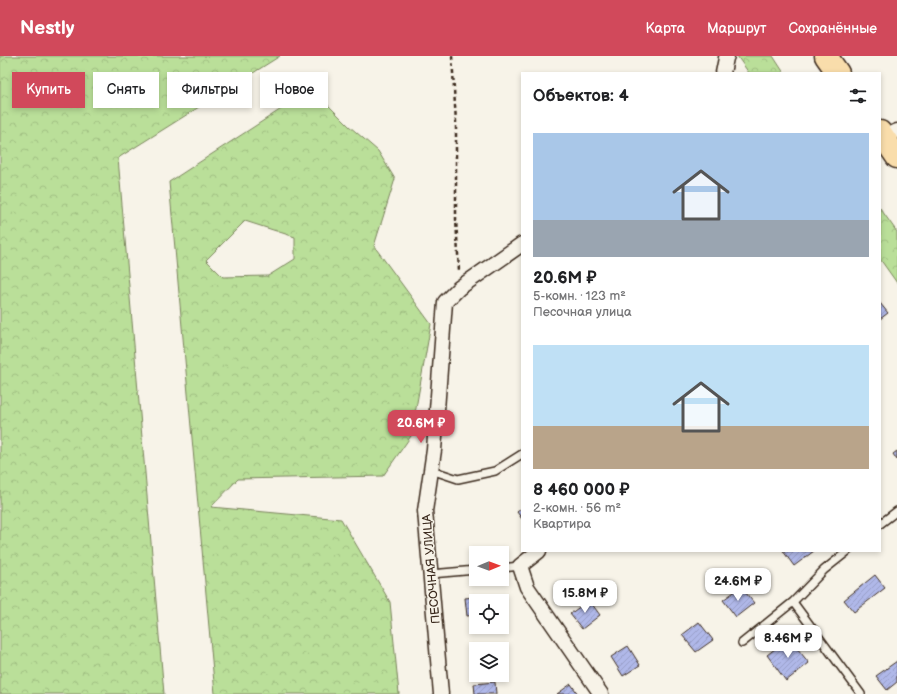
<!DOCTYPE html>
<html lang="ru">
<head>
<meta charset="utf-8">
<style>
	:root { --surface:#fff; --page:#f2f2f2; --text:#202124; --muted:#757577; --accent:#d1495b }
	body { margin:0; font-family:"Balsamiq Sans",sans-serif; background:var(--page); color:var(--text); height:100vh; display:flex; flex-direction:column; font-size:15px; white-space:nowrap }
	* { box-sizing:border-box; margin:0 }
	p { font-size:13px; color:var(--muted) }
	.icon { flex:none; width:22px; height:22px; fill:none; stroke:currentColor; stroke-width:2; stroke-linecap:round; stroke-linejoin:round }
	.map { position:relative; flex:1; overflow:hidden }
	.drawer { position:absolute; left:521px; top:16px; width:360px; height:480px; display:flex; flex-direction:column; background:var(--surface); border-radius:0px; box-shadow:0 2px 6px #0003 }
	.drawer>* { flex:none }
	.banner { position:absolute; left:12px; top:16px; width:380px; height:36px; display:flex; gap:8px }
	.needle { width:26px; rotate:89deg }
	.tools { position:absolute; left:469px; top:490px; display:grid; gap:8px }
	.tools a { display:grid; place-items:center; width:40px; height:40px; border-radius:0px; background:var(--surface); box-shadow:0 2px 6px #0003; font-size:20px }
	.price { position:absolute; translate:-50% -34px; padding:0 9px; border-radius:8px; background:#fff; color:#222; font-size:13px; line-height:26px; filter:drop-shadow(0 1px 2px #0008) }
	.price::after { content:''; position:absolute; left:50%; top:24px; width:12px; height:9px; margin-left:-6px; background:inherit; clip-path:polygon(0 0,100% 0,50% 100%) }
	.price.current { background:var(--accent); color:#fff }
	ul { padding:0; list-style:none }
	li { display:grid; align-content:center; gap:8px; height:212px; padding:0 12px }
	li span { display:grid; place-items:center; height:124px; border-radius:0px; color:#555 }
	li>.icon { margin-inline-start:auto }
	span .icon { width:72px; height:72px; fill:#fffc; stroke-width:1 }
	li b { font-size:17px }
	h2 { display:flex; justify-content:space-between; align-items:center; height:48px; padding:0 12px; font-size:17px }
	.chip { padding:0 14px; border-radius:0px; background:var(--surface); box-shadow:0 2px 6px #0003; font-size:14px; line-height:36px }
	.chip.current { background:var(--accent); color:#fff }
	header { display:flex; align-items:center; gap:24px; box-sizing:border-box; height:56px; padding:0 20px; background:var(--accent); color:#fff }
	header strong { font-size:19px }
	nav { display:flex; gap:22px; margin-inline-start:auto; font-size:14px }
	.map>svg:first-child { display:block }
	.forest { fill:url(#forest-crowns); stroke:#7a845c; fill-rule:evenodd }
	.building { fill:url(#building-hatch); stroke:#3b2a1e }
	.lines { fill:none; stroke-linecap:round; stroke-linejoin:round }
	.service-casing { stroke:#3b2a1e; stroke-width:10 }
	.minor-casing { stroke:#3b2a1e; stroke-width:17 }
	.primary-casing { stroke:#3b2a1e; stroke-width:25 }
	.path { stroke:#3b2a1e; stroke-width:2.5; stroke-dasharray:4 3; stroke-linecap:butt }
	.service { stroke:#f7f3e8; stroke-width:7 }
	.minor { stroke:#f7f3e8; stroke-width:14 }
	.primary { stroke:#f9ddab; stroke-width:22 }
	.labels { text-anchor:middle; stroke-width:3; stroke-linejoin:round; paint-order:stroke }
	.street-label { font-size:12px; fill:#3b2a1e; stroke:#f7f3e8 }
</style>
</head>
<body>
<header>
<strong>Nestly</strong>
<nav><a>Карта</a><a>Маршрут</a><a>Сохранённые</a></nav>
</header>
<div class="map">
<svg width="897" height="638" viewBox="0 0 897 638">
	<defs>
		<pattern id="forest-crowns" width="20" height="18" patternUnits="userSpaceOnUse"><rect width="20" height="18" fill="#badf99"/><path d="M2 6a3 3 0 1 1 6 0M12 15a3 3 0 1 1 6 0" fill="none" stroke="#a1c083"/></pattern>
		<pattern id="building-hatch" width="6" height="6" patternUnits="userSpaceOnUse"><rect width="6" height="6" fill="#b0b8e9"/><path d="M-1 1l2-2M0 6l6-6M5 7l2-2" fill="none" stroke="#989ec7"/></pattern>
	</defs>
	<rect width="100%" height="100%" fill="#f7f3e8"/>
	<filter id="ink" filterUnits="userSpaceOnUse"><feTurbulence type="fractalNoise" baseFrequency=".025" numOctaves="2"/><feDisplacementMap in="SourceGraphic" scale="8" xChannelSelector="R" yChannelSelector="G"/><feConvolveMatrix kernelMatrix="1 2 1 2 8 2 1 2 1" color-interpolation-filters="sRGB"/></filter>
	<g filter="url(#ink)">
		<path class="forest" d="M0,0H280L118,102L164,638H0Z
			M737,0H773L784,17H749Z
			M312,33L349,70L378,95L395,123L374,190L431,268L411,380L383,420L238,423L211,451L341,463L390,546L399,638H215L169,126ZM245,165L295,181V203L268,220L223,221L206,204Z
			M880,152L897,176V227L880,203Z"/>
		<path class="building" d="M880,247L888,257L880,263Z
			M897,395V404L893,398Z
			M522,452V463L517,456Z
			M783,495H814L794,510Z
			M875,519L885,532L854,556L844,544Z
			M741,531L754,547L736,561L723,544Z
			M486,540V545H476V559L467,560L465,542Z
			M589,544L600,559L582,573L570,558Z
			M699,566L713,584L696,596L682,579Z
			M789,582L809,607L786,625L767,599Z
			M628,590L640,609L623,620L611,601Z
			M897,605V626L887,634L876,620Z
			M495,626L496,638H475L474,628Z
			M571,628L578,638H557Z"/>
		<g class="lines">
			<defs>
				<path id="service" d="M431,414L458,423L495,415L522,398
					M880,468L897,455
					M848,495L824,514L793,546L861,638
					M502,512L520,510
					M431,518L476,514
					M742,587L793,546"/>
				<path id="minor" d="M723,17L726,2L727,0
					M884,81L897,75
					M539,495L520,510L527,531L601,638
					M441,638L425,455L434,394L445,246L459,232L522,188"/>
				<path id="primary" d="M826,0L838,17
					M880,76L897,101"/>
			</defs>
			<use href="#service" class="service-casing"/>
			<use href="#minor" class="minor-casing"/>
			<use href="#primary" class="primary-casing"/>
			<path class="path" d="M452,0L456,66V163L459,215"/>
			<use href="#service" class="service"/>
			<use href="#minor" class="minor"/>
			<use href="#primary" class="primary"/>
		</g>
	</g>
	<g class="labels">
		<g class="street-label">
			<text transform="translate(431 513) rotate(-95)" y="4">ПЕСОЧНАЯ УЛИЦА</text>
		</g>
	</g>
</svg>
<div class="tools">
<a><svg class="needle" viewBox="-14 -14 28 28"><path d="M0-13l5 13h-10z" fill="#e53935"/><path d="M0 13l5-13h-10z" fill="#757577"/></svg></a>
<a><svg class="icon" aria-label="locate" viewBox="0 0 24 24"><circle cx="12" cy="12" r="6"/><path d="M12 2v4M12 18v4M2 12h4M18 12h4"/></svg></a>
<a><svg class="icon" aria-label="layers" viewBox="0 0 24 24"><path d="M12 4l9 5-9 5-9-5zM3 14l9 5 9-5"/></svg></a>
</div>
<b class="price current" style="left:421px;top:388px">20.6M ₽</b>
<b class="price" style="left:738px;top:546px">24.6M ₽</b>
<b class="price" style="left:585px;top:558px">15.8M ₽</b>
<b class="price" style="left:788px;top:603px">8.46M ₽</b>
<div class="banner">
<a class="chip current">Купить</a>
<a class="chip">Снять</a>
<a class="chip">Фильтры</a>
<a class="chip">Новое</a>
</div>
<section class="drawer">
<h2>Объектов: 4<svg class="icon" aria-label="filters" viewBox="0 0 24 24"><path d="M4 7h16M4 17h16"/><circle cx="9" cy="7" r="2"/><circle cx="15" cy="17" r="2"/></svg></h2>
<ul>
<li><span style="background:linear-gradient(#a9c7e8 70%,#9aa5b1 0)"><svg class="icon" aria-label="home" viewBox="0 0 24 24"><path d="M3 11l9-7 9 7M6 9v11h12V9"/></svg></span><div><b>20.6M ₽</b><p>5-комн. · 123 m²</p><p>Песочная улица</p></div></li>
<li><span style="background:linear-gradient(#bfe0f5 65%,#b9a48a 0)"><svg class="icon" aria-label="home" viewBox="0 0 24 24"><path d="M3 11l9-7 9 7M6 9v11h12V9"/></svg></span><div><b>8 460 000 ₽</b><p>2-комн. · 56 m²</p><p>Квартира</p></div></li>
</ul>
</section>
</div>
</body>
</html>
